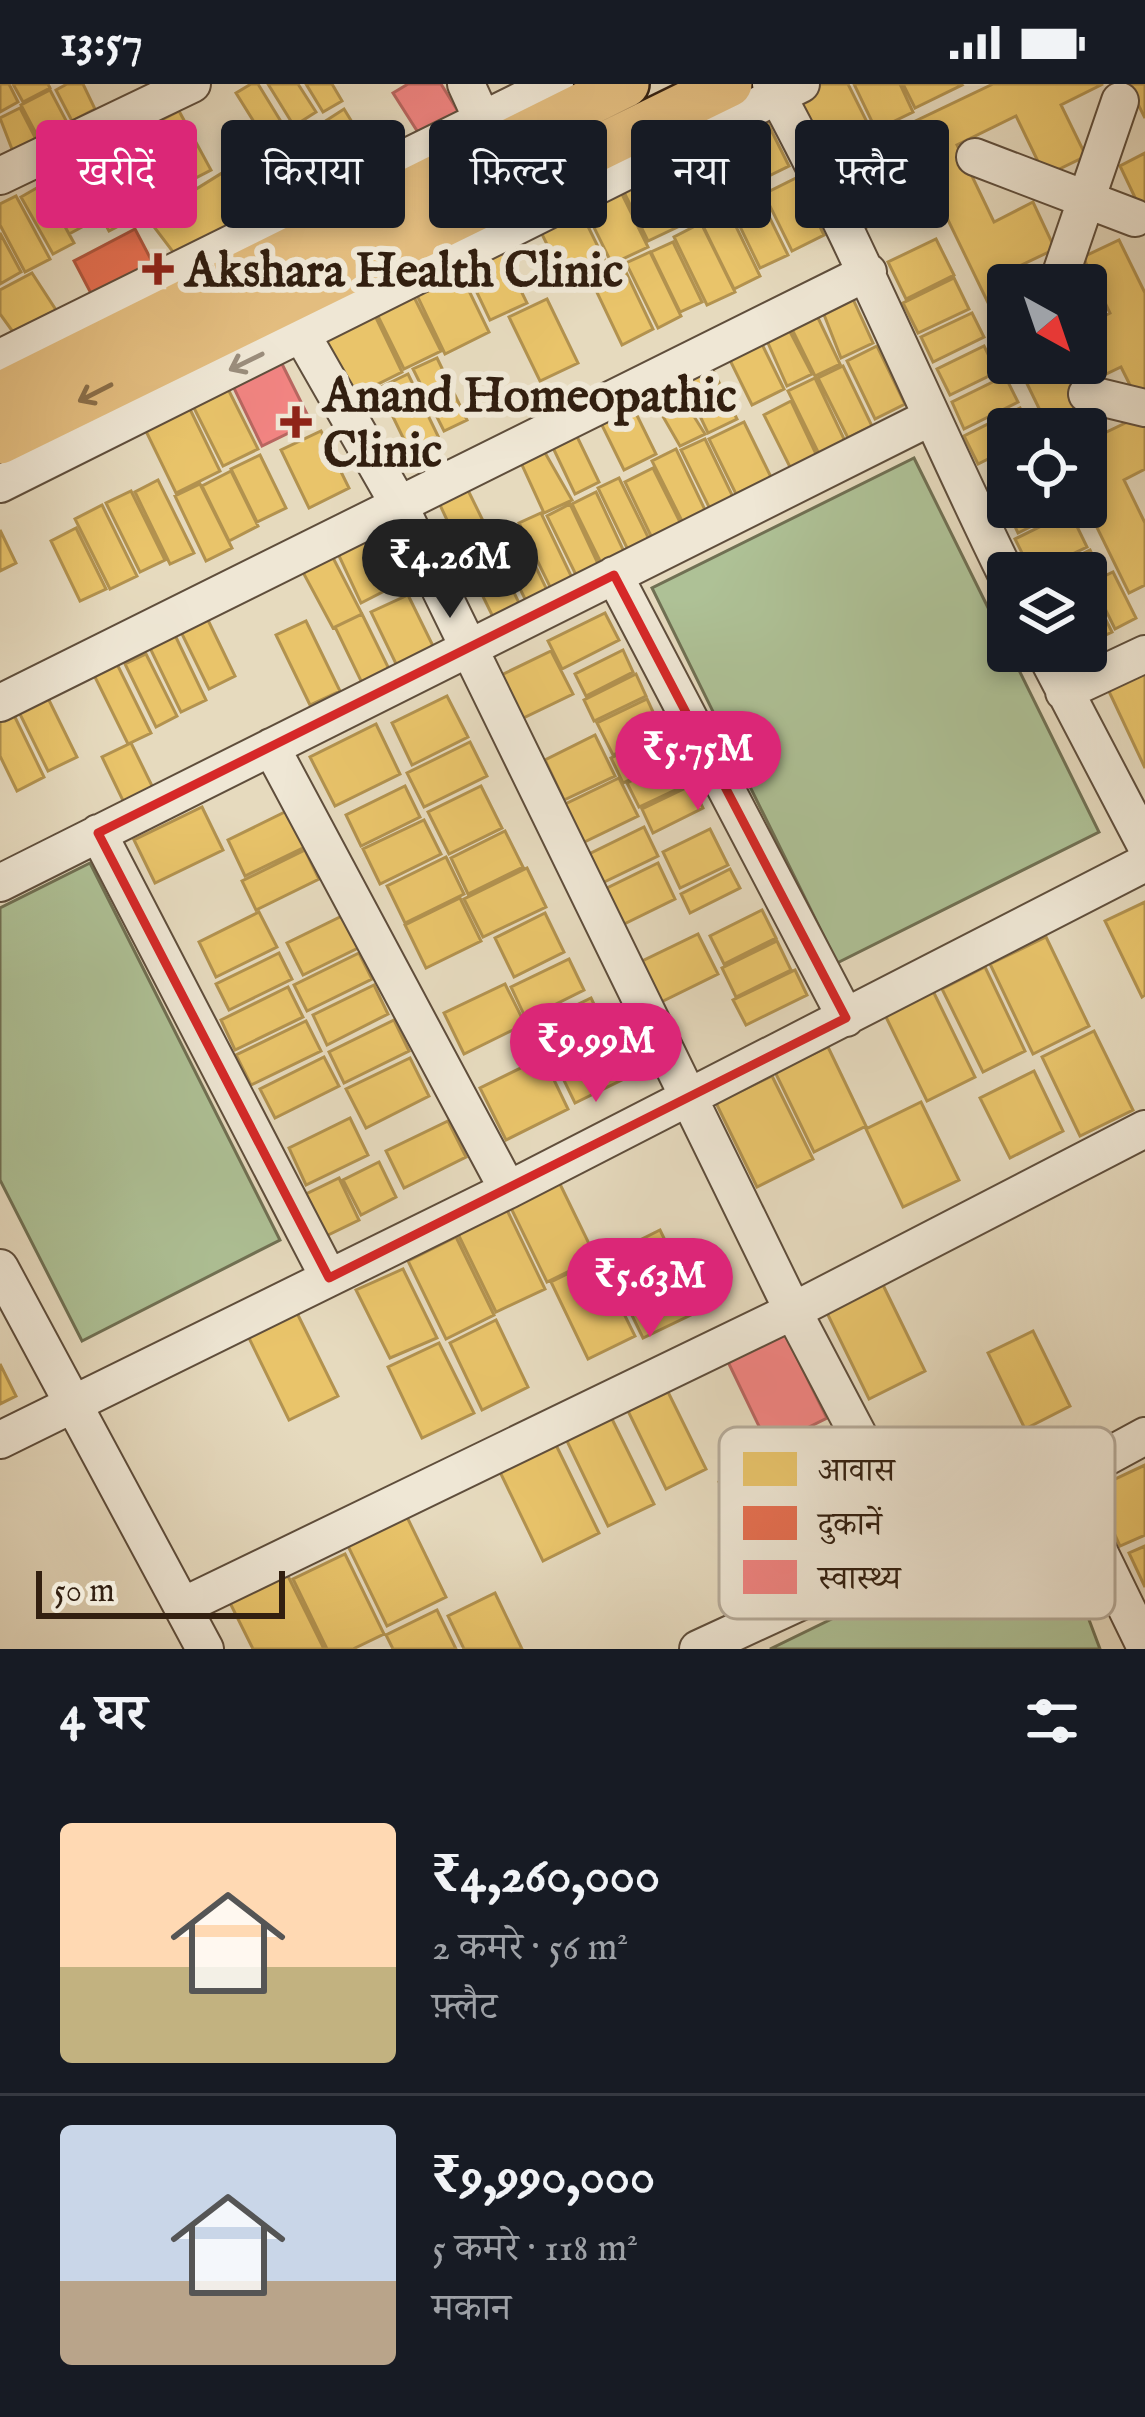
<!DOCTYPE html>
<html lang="hi">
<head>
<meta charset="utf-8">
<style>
	:root { --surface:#171b24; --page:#242831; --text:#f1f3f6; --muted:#9ea1a6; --line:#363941; --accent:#db2777 }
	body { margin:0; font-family:"IM FELL English","Noto Serif Devanagari",serif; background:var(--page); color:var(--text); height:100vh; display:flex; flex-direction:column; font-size:45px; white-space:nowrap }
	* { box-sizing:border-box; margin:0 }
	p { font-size:39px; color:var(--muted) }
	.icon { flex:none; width:66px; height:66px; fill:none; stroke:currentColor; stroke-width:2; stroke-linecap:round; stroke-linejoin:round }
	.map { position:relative; height:1565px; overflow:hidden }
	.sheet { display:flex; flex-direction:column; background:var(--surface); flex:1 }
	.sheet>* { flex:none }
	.banner { position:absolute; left:36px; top:36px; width:1074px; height:108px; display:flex; gap:24px }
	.needle { width:78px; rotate:140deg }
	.buttons { position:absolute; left:987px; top:180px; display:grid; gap:24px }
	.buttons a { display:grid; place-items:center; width:120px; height:120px; border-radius:12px; background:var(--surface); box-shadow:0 6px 18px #0003; font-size:60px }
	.scale { position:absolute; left:36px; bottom:30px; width:249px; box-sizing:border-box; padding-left:12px; border:6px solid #321f10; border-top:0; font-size:33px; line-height:42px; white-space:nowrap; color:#321f10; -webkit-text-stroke:9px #efe7d5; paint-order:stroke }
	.price { position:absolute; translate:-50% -102px; padding:0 27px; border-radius:42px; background:var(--accent); color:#fff; font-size:39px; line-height:78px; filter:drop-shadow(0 3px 6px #0008) }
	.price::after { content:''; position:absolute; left:50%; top:72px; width:36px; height:27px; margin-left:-18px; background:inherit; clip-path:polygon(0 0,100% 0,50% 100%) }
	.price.selected { background:#222; color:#fff }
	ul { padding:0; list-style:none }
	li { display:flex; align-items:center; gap:36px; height:300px; padding:0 60px }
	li+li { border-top:3px solid var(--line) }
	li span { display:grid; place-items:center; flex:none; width:336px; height:240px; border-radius:12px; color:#555 }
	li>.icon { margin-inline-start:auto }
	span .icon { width:144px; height:144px; fill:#fffc; stroke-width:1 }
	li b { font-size:51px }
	h2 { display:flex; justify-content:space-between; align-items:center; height:144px; padding:0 60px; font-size:51px }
	.pill { padding:0 42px; border-radius:12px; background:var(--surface); box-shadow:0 6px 18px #0003; font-size:42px; line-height:108px }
	.pill.selected { background:var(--accent); color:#fff }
	.status { display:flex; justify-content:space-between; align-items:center; height:84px; padding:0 60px; background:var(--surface); direction:ltr }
	.status svg { height:33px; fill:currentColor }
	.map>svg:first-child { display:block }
	.green { fill:#aec196; stroke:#707053; stroke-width:3 }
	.homes { fill:#e9c46a; stroke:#b2924f; stroke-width:3 }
	.shops { fill:#e76f51; stroke:#b1573e; stroke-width:3 }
	.health { fill:#f28482; stroke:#b86660; stroke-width:3 }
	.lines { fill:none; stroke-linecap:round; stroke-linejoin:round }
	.minor-casing { stroke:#5f4e3c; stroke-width:40 }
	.major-casing { stroke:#321f10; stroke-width:50 }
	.minor { stroke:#efe7d5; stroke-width:36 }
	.major { stroke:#e3bd7f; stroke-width:45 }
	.oneway { stroke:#9a8d7c }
	.oneway2 { stroke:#8a6e48 }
	.marked { fill:none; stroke:#d62828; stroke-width:9; stroke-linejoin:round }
	.poi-dot { fill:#8f2418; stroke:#efe7d5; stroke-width:4.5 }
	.labels { text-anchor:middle; stroke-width:12; stroke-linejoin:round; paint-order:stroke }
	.poi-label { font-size:48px; font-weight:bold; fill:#321f10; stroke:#efe7d5; text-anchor:start }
	.key { fill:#efe7d5; stroke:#b6ab9a; stroke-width:3 }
	.key-label { font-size:33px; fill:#321f10 }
</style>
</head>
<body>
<div class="status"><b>13:57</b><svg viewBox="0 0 49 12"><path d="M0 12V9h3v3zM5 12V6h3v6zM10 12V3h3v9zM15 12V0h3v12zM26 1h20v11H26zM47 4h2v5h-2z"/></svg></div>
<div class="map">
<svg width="1145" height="1565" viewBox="0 0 1145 1565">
	<rect width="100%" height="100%" fill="#e6dabe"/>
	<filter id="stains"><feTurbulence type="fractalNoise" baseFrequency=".00167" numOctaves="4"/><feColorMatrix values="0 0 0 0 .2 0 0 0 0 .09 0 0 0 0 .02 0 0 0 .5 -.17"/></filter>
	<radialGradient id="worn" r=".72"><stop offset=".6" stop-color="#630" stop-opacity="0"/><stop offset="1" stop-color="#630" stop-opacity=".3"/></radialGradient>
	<path class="green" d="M914,374L1099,748L837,879L652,504Z
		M90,779L280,1156L82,1257L0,1096V824Z
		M1049,1429L1100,1565H770Z"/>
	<path class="homes" d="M0,0H9L18,18L0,28Z
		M13,0H48L50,4L23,18Z
		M67,0H83L95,25L72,37L56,6Z
		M251,0H258L288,49L269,62L236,9Z
		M268,0H298L316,28L294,42Z
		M306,0H332L342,17L323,28Z
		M807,0H848L876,56L826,81L790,8Z
		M854,0H900L913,28L876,46Z
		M903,0H961L962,1L915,24Z
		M993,0H1103L1061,21L1086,72L1045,92L1016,32L957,61L994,138L1033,118L1055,165L1009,187L1015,201H1008V260L903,43Z
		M1128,0H1145V34Z
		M50,6L70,44L41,59L21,21Z
		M20,24L39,61L15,73L0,34Z
		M344,25L374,74L339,95L307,49Z
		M761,26L789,82L688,132L660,75Z
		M179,27L211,86L184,100L152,41Z
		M147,43L181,106L154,121L120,58Z
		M306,53L331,98L299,113L271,75Z
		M122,63L154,123L131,135L99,76Z
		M259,66L289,120L180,177L148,135Z
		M1145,69V118L1139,122L1120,82Z
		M658,76L688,138L648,157L618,96Z
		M94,77L126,138L109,147L76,86Z
		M901,83L918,117L863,145L846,110Z
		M70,90L95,136L69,150L44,104Z
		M796,94L824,151L792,167L764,110Z
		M42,101L74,159L53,170L21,113Z
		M618,102L648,163L612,180L582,119Z
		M16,112L50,175L25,188L0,141V120Z
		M759,112L788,171L760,184L732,126Z
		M575,116L608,183L568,203L535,136Z
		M729,128L760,192L734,205L703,142Z
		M701,139L735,208L707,221L674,153Z
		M0,149L21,188L0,200Z
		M936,155L954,191L906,215L888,178Z
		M1119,156L1145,209V314L1138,317L1121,283L1071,307L1094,354L1140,332L1145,342V385L1124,396L1145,439V501L1129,509L1086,421V345H1049L1017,279H1086V241L1110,229L1083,173Z
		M497,158L527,219L490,236L461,175Z
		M673,158L702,218L680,228L651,168Z
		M650,168L681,232L658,244L626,179Z
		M456,180L489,248L445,270L412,201Z
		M623,182L653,245L622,261L592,198Z
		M32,189L56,226L13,248L0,230V206Z
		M954,194L969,225L918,249L903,219Z
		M408,201L441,267L404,285L371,218Z
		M852,213L873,259L841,274L821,223Z
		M547,215L578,279L540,297L509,233Z
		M810,217L840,280L815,292L784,229Z
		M369,219L402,288L350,314L316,244Z
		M972,229L984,253L933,278L921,253Z
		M786,240L812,290L787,302L764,250Z
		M754,244L784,305L752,321L722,260Z
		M877,262L905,320L875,335L847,277Z
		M984,262L997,288L950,311L937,285Z
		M437,274L467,336L444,347L413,285Z
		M707,274L737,335L708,349L679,288Z
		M843,282L872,342L848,354L818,294Z
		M408,290L438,352L409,366L379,304Z
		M1005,292L1018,318L964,345L952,318Z
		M815,294L845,357L819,370L788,307Z
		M673,299L705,350L680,362L650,310Z
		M226,301L258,365L223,382L191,318Z
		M625,307L656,370L624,386L593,323Z
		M186,317L220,387L176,409L142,339Z
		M791,317L817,372L791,385L764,331Z
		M1020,324L1030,345H1008V365L978,380L964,352Z
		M569,336L599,398L575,410L545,347Z
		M744,338L771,393L736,410L709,355Z
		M321,347L349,404L309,424L281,366Z
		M705,355L734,415L711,427L681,366Z
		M540,360L572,416L544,429L517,370Z
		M676,365L706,428L683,439L652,377Z
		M260,371L286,424L257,438L231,385Z
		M1008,371V409L1005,410L990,379Z
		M653,384L681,440L652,454L625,398Z
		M231,387L258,442L229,457L202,402Z
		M461,392L490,451L461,466L433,406Z
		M619,394L649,455L628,466L598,404Z
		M158,396L194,469L170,480L135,408Z
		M200,400L232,464L206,477L175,412Z
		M131,407L165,476L140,488L106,419Z
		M596,408L627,474L604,485L572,420Z
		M1008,417V423L1068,424L1018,449L1004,419Z
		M570,420L601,486L579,497L547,432Z
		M102,421L137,492L110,505L75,435Z
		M1070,428L1087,463L1032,489L1015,455Z
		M541,429L575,500L554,511L519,439Z
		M516,442L548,508L527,519L494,452Z
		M76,444L106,505L80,517L51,457Z
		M371,444L396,501L361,519L333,459Z
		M0,446L16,479L0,487Z
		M491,461L521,523L495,537L464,474Z
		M328,464L362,530L333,544L298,479Z
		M1090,466L1101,489L1086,496V489H1043Z
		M1113,488L1136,534L1115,545L1092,498Z
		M1089,502L1112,548L1095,556L1086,538Z
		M408,511L436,568L399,586L371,528Z
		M605,529L619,556L562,585L548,557Z
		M362,530L391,589L364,603L335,543Z
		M206,532L235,592L209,605L180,546Z
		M306,537L340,607L310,621L276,551Z
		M173,547L206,616L181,628L148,560Z
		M623,566L633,588L586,612L575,590Z
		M551,567L573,610L515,638L493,595Z
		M146,570L177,632L156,643L125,580Z
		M113,572L151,649L128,660L90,583Z
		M1145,580V684L1105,599Z
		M636,590L646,612L594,637L584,616Z
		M43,604L77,673L48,687L14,618Z
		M447,612L468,653L412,681L392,639Z
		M647,615L662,647L613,671L597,639Z
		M11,625L44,693L17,707L0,672V630Z
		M376,640L400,690L335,722L310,673Z
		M666,647L678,672L623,699L611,674Z
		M595,651L615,692L564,716L545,676Z
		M470,658L487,692L424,723L407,689Z
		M131,659L158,714L129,729L102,673Z
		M678,674L690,699L639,723L627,699Z
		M619,694L638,732L574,763L555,725Z
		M692,701L703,724L653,749L642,725Z
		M405,702L420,733L361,762L346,731Z
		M481,702L502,744L449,770L428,728Z
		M202,723L223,766L155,799L134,756Z
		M293,724L311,760L245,792L228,756Z
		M424,736L441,770L380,800L363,765Z
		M644,743L658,772L598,801L585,772Z
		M710,745L728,781L680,804L663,768Z
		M505,747L523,783L468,810L451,774Z
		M305,766L319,795L256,826L242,797Z
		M446,773L464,810L405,839L387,802Z
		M658,779L675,815L618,843L601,807Z
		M527,784L546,823L483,853L464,815Z
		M730,785L740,804L690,829L681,810Z
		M460,814L481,857L426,884L405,841Z
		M1145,818V911L1142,913L1105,837Z
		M762,826L776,854L724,880L710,852Z
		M259,828L277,863L216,893L199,858Z
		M545,829L564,868L514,893L495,854Z
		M342,832L358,864L303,891L287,859Z
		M698,850L718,890L655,921L636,880Z
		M1046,853L1089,942L1033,970L990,880Z
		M777,857L791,886L736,913L722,884Z
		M279,869L292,895L229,926L216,900Z
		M359,869L372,895L307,927L294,901Z
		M569,875L584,906L526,935L511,903Z
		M985,883L1025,967L983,988L942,905Z
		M795,886L807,911L746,941L733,916Z
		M505,900L525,940L464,970L444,929Z
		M374,901L388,930L327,961L313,931Z
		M288,903L303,933L235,966L221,936Z
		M933,907L975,993L927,1017L885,931Z
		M591,914L606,945L546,974L531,943Z
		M394,936L409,967L344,999L329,968Z
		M306,937L321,967L251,1001L236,971Z
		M620,946L640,987L575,1019L555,978Z
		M1094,947L1133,1026L1080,1052L1042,973Z
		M828,963L866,1042L814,1068L775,988Z
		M324,973L339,1002L275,1034L260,1005Z
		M543,973L568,1025L506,1056L480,1004Z
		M410,974L429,1012L366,1044L346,1005Z
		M1034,987L1063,1047L1010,1074L980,1014Z
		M772,992L813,1075L757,1103L716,1019Z
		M921,1018L959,1096L903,1123L866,1045Z
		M350,1034L368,1071L306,1101L289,1064Z
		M448,1037L466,1073L404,1104L386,1067Z
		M379,1078L396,1113L361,1131L343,1096Z
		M339,1094L359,1136L326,1152L306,1110Z
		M558,1096L596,1174L547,1198L509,1120Z
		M507,1126L545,1205L496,1228L458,1150Z
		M660,1146L699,1227L643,1254L604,1174Z
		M456,1153L494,1231L446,1255L408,1177Z
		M597,1175L635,1252L588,1275L551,1198Z
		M403,1185L437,1254L390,1274L356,1206Z
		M883,1201L925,1287L869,1315L827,1229Z
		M296,1227L338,1312L289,1336L247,1250Z
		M496,1236L528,1303L482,1326L450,1259Z
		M1033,1247L1070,1322L1025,1345L988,1269Z
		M439,1259L474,1329L422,1354L388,1283Z
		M0,1280L16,1312L0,1320Z
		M668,1308L706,1385L666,1405L628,1327Z
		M610,1331L654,1420L608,1442L565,1353Z
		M555,1359L599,1449L543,1477L499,1386Z
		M775,1371L809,1441L753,1469L719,1398Z
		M1145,1381V1451L1120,1462L1094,1405Z
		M406,1431L446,1513L387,1542L347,1460Z
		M1145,1462V1503L1129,1469Z
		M345,1470L384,1550L353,1565H327L293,1495Z
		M285,1486L324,1565H253L228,1515Z
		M495,1509L522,1565H464L448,1532Z
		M437,1526L456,1565H393L386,1551Z"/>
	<path class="shops" d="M135,145L156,185L95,217L74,177Z"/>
	<path class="health" d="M408,0H441L464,37L426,61L393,9Z
		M279,274L311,338L262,362L231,298Z
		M785,1250L827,1334L769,1363L728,1278Z"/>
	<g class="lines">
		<defs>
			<path id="minor" d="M466,0L492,57
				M771,0C859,161 927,330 1008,494
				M975,73L1135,134
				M0,92L192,0
				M1057,201L1120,17
				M282,216L398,419L793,1227L916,1461
				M0,274L555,0
				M1087,310L1145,324
				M0,400L801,0
				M614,491L846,934
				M1044,567L1145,760
				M1064,608L1145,570
				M0,619L868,188
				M271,663L508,1106
				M98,749L329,1194
				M0,799L929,334
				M0,1184L205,1565
				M0,1356L508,1106L1145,779
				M1064,1396L1145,1562
				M183,1522L793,1227L1145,1045
				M698,1565L1064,1396L1145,1352"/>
			<path id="major" d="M0,311L626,0
				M0,357L729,0"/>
		</defs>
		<use href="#minor" class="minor-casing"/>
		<use href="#major" class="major-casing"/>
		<use href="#minor" class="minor"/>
		<use href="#major" class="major"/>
	</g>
	<defs><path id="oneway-shaft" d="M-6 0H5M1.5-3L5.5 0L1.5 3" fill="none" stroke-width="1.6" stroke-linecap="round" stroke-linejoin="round" transform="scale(3)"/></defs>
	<use class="oneway" href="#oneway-shaft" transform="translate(246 278) rotate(154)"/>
	<use class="oneway2" href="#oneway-shaft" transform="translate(95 309) rotate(153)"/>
	<path class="marked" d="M614,491L846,934L329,1194L98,749Z"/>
	<g class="poi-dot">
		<path d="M152 167h12v12h12v12h-12v12h-12v-12h-12v-12h12z"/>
		<path d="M290 320h12v12h12v12h-12v12h-12v-12h-12v-12h12z"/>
	</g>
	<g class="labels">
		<g class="poi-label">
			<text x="185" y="202">Akshara Health Clinic</text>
			<text x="323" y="327">Anand Homeopathic<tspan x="323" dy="55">Clinic</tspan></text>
		</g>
	</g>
	<rect x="719" y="1343" width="396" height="192" rx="18" class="key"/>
	<rect x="743" y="1368" width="54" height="34" fill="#e9c46a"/>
	<rect x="743" y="1422" width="54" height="34" fill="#e76f51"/>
	<rect x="743" y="1476" width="54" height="34" fill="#f28482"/>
	<g class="key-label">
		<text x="818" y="1397">आवास</text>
		<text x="818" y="1451">दुकानें</text>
		<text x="818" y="1505">स्वास्थ्य</text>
	</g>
	<rect width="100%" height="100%" filter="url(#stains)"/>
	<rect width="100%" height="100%" fill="url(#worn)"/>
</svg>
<div class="buttons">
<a><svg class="needle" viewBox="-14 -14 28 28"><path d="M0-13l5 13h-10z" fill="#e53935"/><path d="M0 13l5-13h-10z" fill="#9ea1a6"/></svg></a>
<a><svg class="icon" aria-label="locate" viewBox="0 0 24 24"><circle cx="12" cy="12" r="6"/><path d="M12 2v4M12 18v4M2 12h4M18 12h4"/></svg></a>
<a><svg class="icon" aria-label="layers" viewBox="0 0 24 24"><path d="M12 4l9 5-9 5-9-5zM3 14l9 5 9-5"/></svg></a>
</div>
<div class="scale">50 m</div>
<b class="price selected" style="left:450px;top:537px">₹4.26M</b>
<b class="price" style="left:698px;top:729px">₹5.75M</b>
<b class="price" style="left:596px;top:1021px">₹9.99M</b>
<b class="price" style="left:650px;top:1256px">₹5.63M</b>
<div class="banner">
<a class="pill selected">खरीदें</a>
<a class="pill">किराया</a>
<a class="pill">फ़िल्टर</a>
<a class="pill">नया</a>
<a class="pill">फ़्लैट</a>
</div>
</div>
<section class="sheet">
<h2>4 घर<svg class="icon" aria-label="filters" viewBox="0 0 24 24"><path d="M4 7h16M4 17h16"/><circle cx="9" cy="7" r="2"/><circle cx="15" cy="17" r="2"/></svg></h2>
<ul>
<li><span style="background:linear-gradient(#ffd9b3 60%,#c2b280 0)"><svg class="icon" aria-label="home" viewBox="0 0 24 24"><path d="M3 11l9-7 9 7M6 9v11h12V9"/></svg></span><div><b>₹4,260,000</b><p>2 कमरे · 56 m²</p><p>फ़्लैट</p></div></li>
<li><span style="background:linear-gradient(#c9d6e8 65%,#b9a48a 0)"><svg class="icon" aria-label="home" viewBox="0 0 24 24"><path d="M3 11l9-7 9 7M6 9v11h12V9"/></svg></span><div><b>₹9,990,000</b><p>5 कमरे · 118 m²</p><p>मकान</p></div></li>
</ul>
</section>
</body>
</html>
